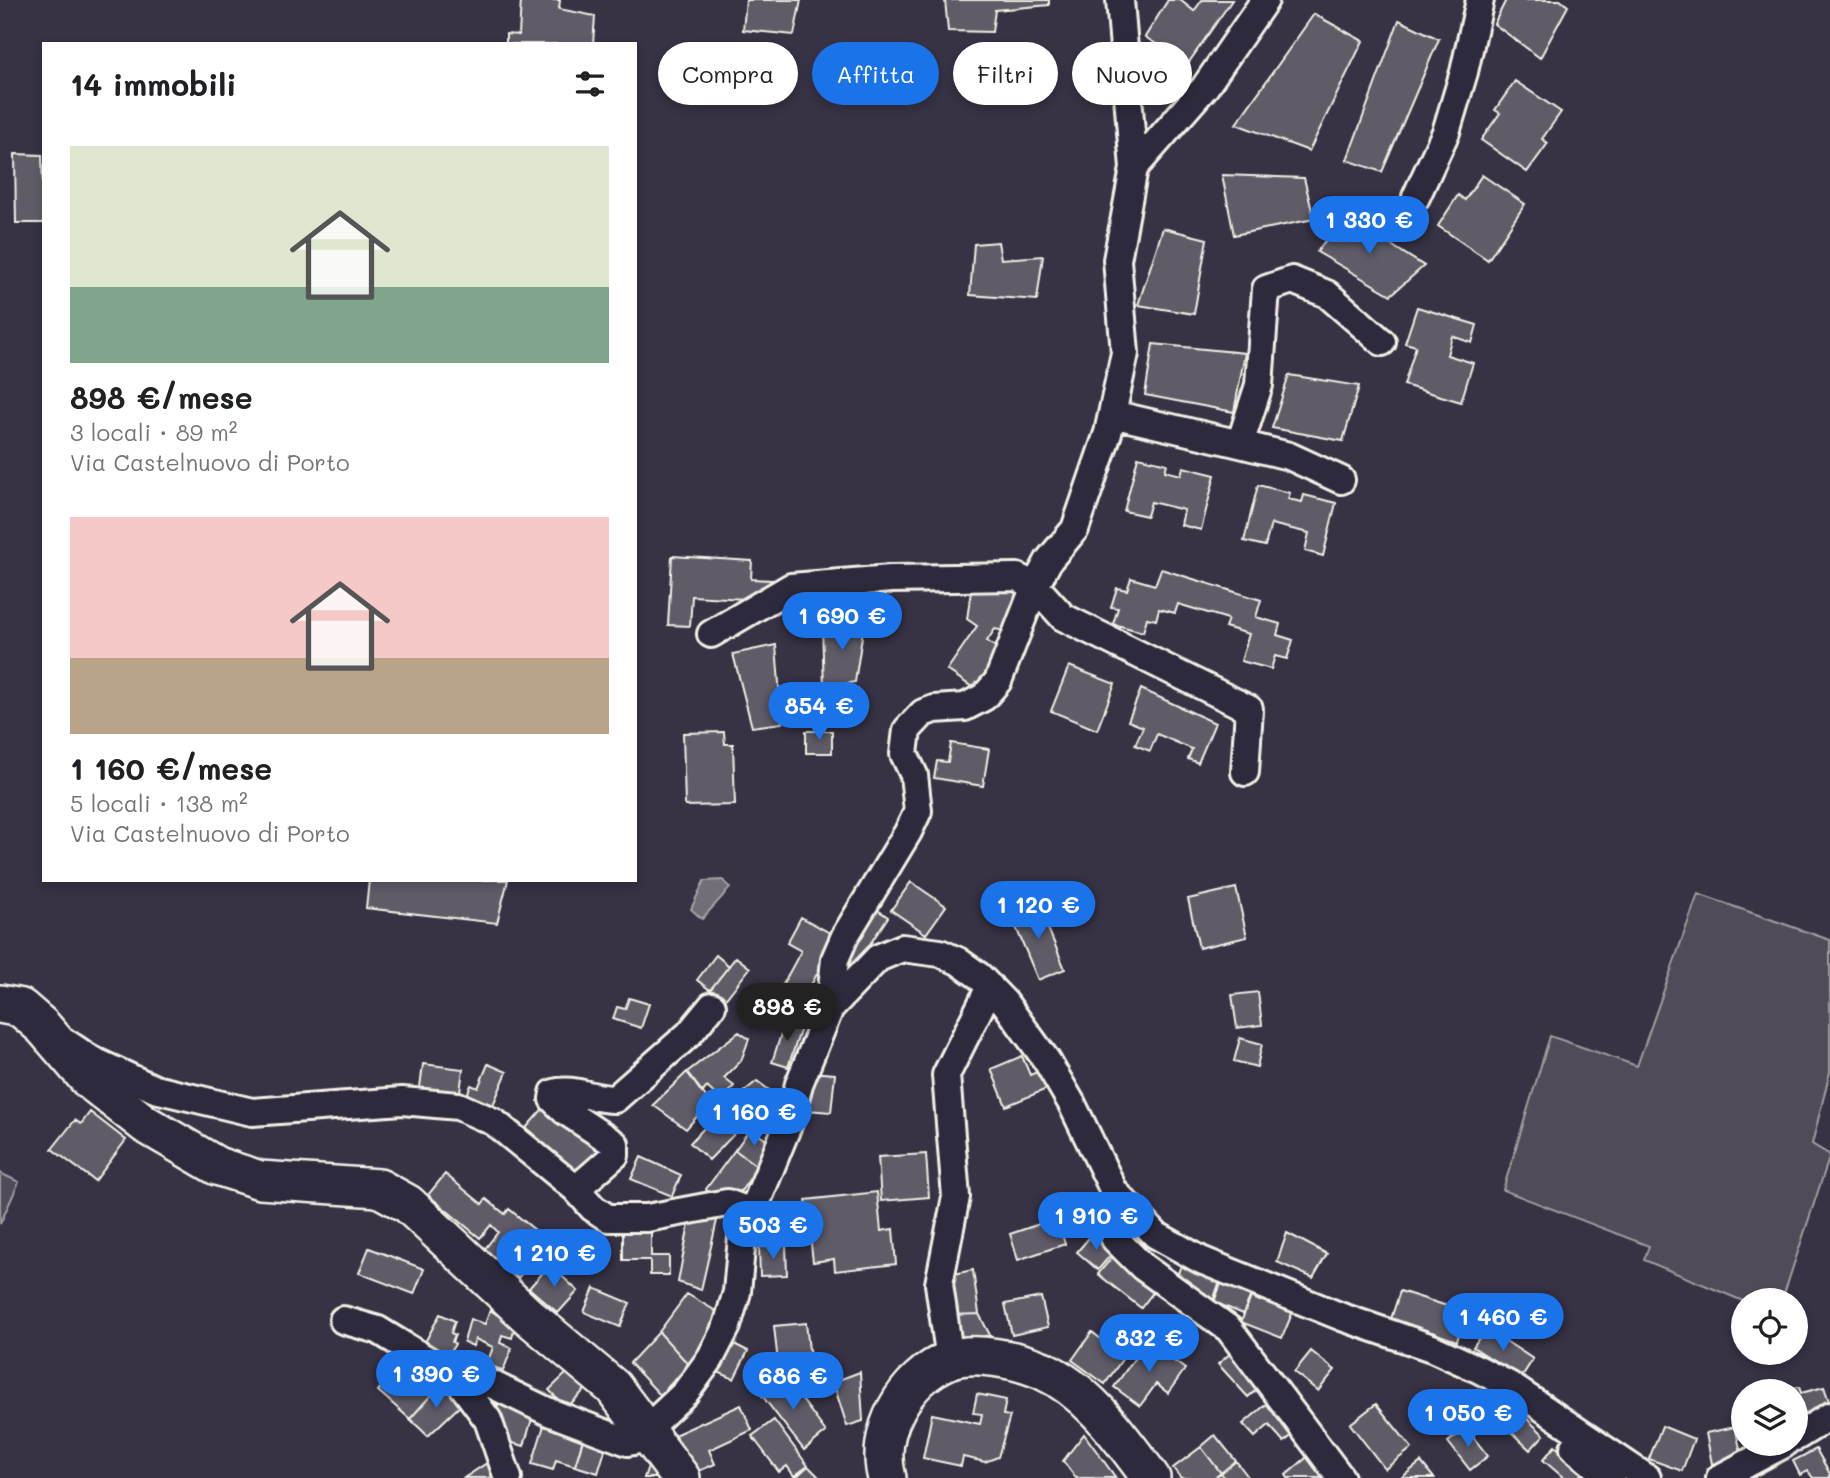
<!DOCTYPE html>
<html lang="it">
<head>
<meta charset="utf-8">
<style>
	:root { --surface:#fff; --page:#f2f2f2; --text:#202124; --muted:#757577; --accent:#1a73e8 }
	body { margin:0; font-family:Mali,sans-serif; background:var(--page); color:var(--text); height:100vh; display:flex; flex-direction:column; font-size:26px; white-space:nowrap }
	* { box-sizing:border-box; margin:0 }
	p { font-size:23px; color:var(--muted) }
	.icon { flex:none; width:38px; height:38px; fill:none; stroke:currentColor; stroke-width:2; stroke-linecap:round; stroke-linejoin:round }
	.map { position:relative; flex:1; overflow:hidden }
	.details { position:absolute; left:42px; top:42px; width:595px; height:840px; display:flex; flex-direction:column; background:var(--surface); border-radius:0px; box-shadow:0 4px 10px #0003 }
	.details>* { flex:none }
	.top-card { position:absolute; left:658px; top:42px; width:665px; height:63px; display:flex; gap:14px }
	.tools { position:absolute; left:1731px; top:1288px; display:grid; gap:14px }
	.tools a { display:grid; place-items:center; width:77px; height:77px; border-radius:50%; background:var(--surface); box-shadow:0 4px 10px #0003; font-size:35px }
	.price { position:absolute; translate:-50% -60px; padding:0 16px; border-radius:24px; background:var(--accent); color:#fff; font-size:23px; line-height:46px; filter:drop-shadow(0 2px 4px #0008) }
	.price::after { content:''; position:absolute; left:50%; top:42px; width:21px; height:16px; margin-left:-10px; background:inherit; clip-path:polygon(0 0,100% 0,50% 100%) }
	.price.active { background:#222; color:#fff }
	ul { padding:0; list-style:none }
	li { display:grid; align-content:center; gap:14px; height:371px; padding:0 28px }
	li span { display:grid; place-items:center; height:217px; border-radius:0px; color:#555 }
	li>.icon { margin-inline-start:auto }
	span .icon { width:126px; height:126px; fill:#fffc; stroke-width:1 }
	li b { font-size:30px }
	h2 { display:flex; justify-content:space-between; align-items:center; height:84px; padding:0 28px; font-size:30px }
	.chip { padding:0 24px; border-radius:32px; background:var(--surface); box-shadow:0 4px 10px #0003; font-size:24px; line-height:63px }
	.chip.active { background:var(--accent); color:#fff }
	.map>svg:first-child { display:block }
	.green { fill:#504b59; stroke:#a29ea0; stroke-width:2 }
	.water { fill:#726e77; stroke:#a6a2a4; stroke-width:2 }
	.building { fill:#5f5c67; stroke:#f4f1e8; stroke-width:2 }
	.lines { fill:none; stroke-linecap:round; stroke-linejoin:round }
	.street-casing { stroke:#f4f1e8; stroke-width:32 }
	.secondary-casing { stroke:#f4f1e8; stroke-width:42 }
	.street { stroke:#2f2a3d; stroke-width:26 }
	.secondary { stroke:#2f2a3d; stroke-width:37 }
</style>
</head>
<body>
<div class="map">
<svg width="1830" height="1478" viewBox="0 0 1830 1478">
	<rect width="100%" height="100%" fill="#373244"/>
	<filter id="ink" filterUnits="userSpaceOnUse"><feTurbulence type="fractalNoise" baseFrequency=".0143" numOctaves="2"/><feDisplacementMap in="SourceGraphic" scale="14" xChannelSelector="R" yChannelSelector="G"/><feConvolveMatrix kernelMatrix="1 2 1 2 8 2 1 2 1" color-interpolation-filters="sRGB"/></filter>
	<g filter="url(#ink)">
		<path class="green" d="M1698,894L1830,940V1072L1812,1144L1830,1155L1782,1300L1743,1301L1644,1260L1649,1246L1503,1190L1550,1036L1637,1066Z
			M0,1173L19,1182L0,1224Z"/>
		<path class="water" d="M723,880L730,888L702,919L691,909L704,881Z"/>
		<path class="building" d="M521,0H560L559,9L595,16L593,44H506V34L519,35Z
			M746,0H801L794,35L743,30Z
			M945,0H1049V5L995,10L992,32L948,31Z
			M1168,0H1180L1194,11L1202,0H1232L1178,78L1160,64L1169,52L1145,37Z
			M1506,0H1560L1568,6L1540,58L1494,24Z
			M1314,14L1363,41L1309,151L1236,124Z
			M1399,20L1439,39L1382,172L1347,160Z
			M1515,81L1561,112L1542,139L1548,143L1527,172L1481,140L1500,113L1495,110Z
			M15,154L42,155L44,223H16Z
			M1222,175L1304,178L1314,219L1234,235Z
			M1482,175L1525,204L1488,260L1438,226L1458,195L1465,200Z
			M1344,215L1424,266L1391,295L1317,252Z
			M1163,228L1207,239L1194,314L1138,305Z
			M998,242L1001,259L1043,256L1037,300L970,295L974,244Z
			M1417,307L1477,325L1472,343L1452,336L1447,355L1473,363L1461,402L1404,385L1416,346L1405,343Z
			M1153,344L1245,353L1234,412L1145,395Z
			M1289,375L1359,386L1343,441L1272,428Z
			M1138,457L1167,464L1165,471L1181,475L1183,467L1215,475L1201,530L1181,525L1184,510L1151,502L1147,516L1124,511Z
			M1258,485L1290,493L1288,499L1302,502L1304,495L1336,503L1323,556L1305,551L1309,533L1271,524L1265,546L1244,541Z
			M672,556L752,561L751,579L773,580L772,590L745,599L692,596L690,626L668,625Z
			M1161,569L1261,600L1256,617L1280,624L1277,635L1293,640L1287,659L1275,656L1271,669L1241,661L1249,634L1225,627L1228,619L1178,604L1175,613L1159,609L1156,620L1147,618L1143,632L1113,624L1118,608L1111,607L1117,588L1127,590L1131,578L1155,585Z
			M972,584L1016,591L1010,632L995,629L987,641L1001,651L975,689L947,670L977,626L967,619Z
			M865,617L855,682L824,688L822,626Z
			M776,645L782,723L752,727L733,654Z
			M1069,666L1115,684L1097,730L1051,711Z
			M1141,689L1215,723L1198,763L1188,759L1192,749L1157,734L1150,751L1135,745L1143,727L1128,721Z
			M806,731H832V753H806Z
			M724,732L725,744H733L735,805L685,806L683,733Z
			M951,743L989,749L983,786L934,778L937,761L948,762Z
			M369,880H508L497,923L366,908Z
			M911,882L946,906L926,934L891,910Z
			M1236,888L1247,937L1199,948L1188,899Z
			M1037,902L1065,969L1038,980L1010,913Z
			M870,905L888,917L850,974L838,965Z
			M801,917L837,937L797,1011L775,999L801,951L787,943Z
			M716,955L729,966L710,990L697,980Z
			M736,957L750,968L724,1001L710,990Z
			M1258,992L1262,1025L1237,1028L1232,995Z
			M629,998L649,1004L641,1028L613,1019L617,1007L625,1009Z
			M786,1019L802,1025L788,1067L772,1062Z
			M739,1032L749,1039L741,1061L724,1078L734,1086L721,1100L707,1087L702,1093L687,1072Z
			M1240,1038L1262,1044L1257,1067L1234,1061Z
			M1022,1056L1030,1075L1047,1068L1054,1086L1006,1106L991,1069Z
			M423,1064L463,1069L459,1100L419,1095Z
			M488,1064L507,1072L493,1105L467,1095L471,1085L478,1088Z
			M687,1072L710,1102L686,1129L653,1105Z
			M809,1072L835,1074L831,1112L806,1110Z
			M757,1081L769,1090L741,1127L722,1109Z
			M546,1105L612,1150L586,1180L526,1128Z
			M722,1109L741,1127L709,1160L690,1143Z
			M90,1112L126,1140L95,1181L52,1149L75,1120L81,1124Z
			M750,1129L774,1145L758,1167L735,1150Z
			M735,1150L758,1167L741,1191L710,1196L706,1189Z
			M926,1154L929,1197L881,1201L878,1157Z
			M641,1157L681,1175L672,1196L631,1179Z
			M445,1174L482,1204L486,1199L505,1214L509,1209L536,1231L525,1244L538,1254L518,1278L484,1250L498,1232L491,1225L480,1238L428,1195Z
			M877,1192L881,1231L893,1229L896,1264L835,1271L834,1259L813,1262L806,1200Z
			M718,1216L701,1290L678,1282L689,1224Z
			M1057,1218L1065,1244L1018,1260L1010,1234Z
			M623,1230H651V1256H669V1275H650V1260H623Z
			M1093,1233L1114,1251L1098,1270L1077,1252Z
			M1287,1233L1327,1254L1313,1278L1277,1262Z
			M786,1245L787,1275L760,1276L759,1247Z
			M369,1248L424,1269L414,1294L359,1273Z
			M1118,1250L1161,1282L1141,1308L1098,1274Z
			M1182,1262L1222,1275L1213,1301L1173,1288Z
			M550,1265L578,1291L558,1313L529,1288Z
			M973,1270L979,1314L953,1315L949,1275Z
			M1224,1276L1254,1288L1243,1314L1214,1302Z
			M594,1288L630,1303L620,1327L584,1312Z
			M1263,1291L1296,1304L1282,1338L1241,1322L1251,1297L1260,1301Z
			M1400,1291L1466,1312L1457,1341L1391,1319Z
			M687,1294L721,1314L689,1365L659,1332Z
			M1041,1297L1048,1327L1012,1335L1005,1304Z
			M490,1310L515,1327L512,1338L502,1335L500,1343L512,1348L503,1371L487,1364L493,1347L475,1339L473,1346L464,1342L470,1319L485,1324Z
			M440,1314L455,1321L451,1333L455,1335L452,1342L455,1344L447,1357L423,1346Z
			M979,1314L990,1335L955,1342L953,1315Z
			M806,1323L810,1359L778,1363L774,1326Z
			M1486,1328L1533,1359L1521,1378L1473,1347Z
			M1106,1331L1130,1348L1105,1384L1072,1360L1092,1332L1101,1339Z
			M659,1332L689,1365L660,1395L630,1363Z
			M1147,1341L1185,1369L1168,1393L1156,1384L1140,1406L1114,1387Z
			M732,1343L748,1351L734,1379L718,1372Z
			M1311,1351L1335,1370L1318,1391L1294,1372Z
			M1232,1352L1262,1385L1248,1397L1218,1364Z
			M404,1359L441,1384L410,1419L378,1391Z
			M573,1367L590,1385L566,1408L549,1390Z
			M860,1372L863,1421L847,1426L833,1382Z
			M786,1374L800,1391L797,1393L826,1432L804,1450L760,1393Z
			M441,1384L463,1403L428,1436L410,1419Z
			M1799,1387L1801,1393L1824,1387L1830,1404L1796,1420V1391L1783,1389Z
			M977,1394L1006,1400L1003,1415L1010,1416L998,1457L985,1462L963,1457L961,1466L923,1458L932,1414L980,1424L982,1414L973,1413Z
			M1501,1394L1544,1435L1530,1450L1487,1409Z
			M501,1400L534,1412L524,1446L505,1441L493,1414Z
			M1270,1401L1296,1432L1284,1442L1269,1425L1255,1437L1243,1424Z
			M1376,1404L1412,1448L1385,1469L1350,1424Z
			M741,1405L752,1430L709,1450L715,1464L685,1477L661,1441Z
			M774,1420L808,1466L794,1476L787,1466L779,1472L752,1436Z
			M545,1422L584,1435L575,1466L556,1460L553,1470L532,1464Z
			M1662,1426L1694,1439L1682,1471L1649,1459Z
			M1735,1427L1742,1457L1712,1464L1706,1433Z
			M1466,1428L1488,1456L1470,1470L1448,1442Z
			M1084,1434L1116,1478H1076L1063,1461Z
			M1215,1435L1236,1461L1221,1473L1201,1447Z
			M583,1440L606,1447L598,1473L575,1466Z
			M1555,1446L1584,1471L1578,1478H1564L1543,1460Z
			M1201,1447L1221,1473L1214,1478H1181L1173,1468Z
			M1816,1449L1830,1474V1478H1813L1808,1471L1800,1475L1793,1461Z
			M1312,1453L1333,1478H1288L1286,1475Z
			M1236,1461L1249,1478H1225L1221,1473Z
			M1421,1462L1434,1478H1401Z
			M487,1463L497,1478H464Z
			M808,1466L820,1478H795Z
			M661,1467L670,1478H644L647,1469Z"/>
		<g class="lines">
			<defs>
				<path id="street" d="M1134,168L1205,87L1265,0
					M1416,197L1446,132L1464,72L1480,0
					M1112,414L1240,444L1259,385L1266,289L1292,280L1327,294L1382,342
					M1240,444L1289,456L1341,480
					M711,634L791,587L891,579L1017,577L1035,586L1063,617L1249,709L1245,772
					M830,1008L835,959L845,936L908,832L918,811L914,775L904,754L907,730L923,713L934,709L965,707L984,697L998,681L1035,586L1049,560L1075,529L1108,433L1125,353L1117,260L1134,168L1120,0
					M68,1044L92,1060L155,1089L252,1112L402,1101L458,1106L494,1122L576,1189L593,1208L608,1218H647L727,1203L752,1212
					M576,1189L615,1155V1144L565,1111L553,1099L554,1093C571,1087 596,1100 615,1099L689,1034L712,1006
					M1114,1191L1108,1221L1115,1239L1143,1267L1229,1329L1341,1478
					M343,1320L378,1330L434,1364L489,1383L549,1412L628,1442L634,1441L685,1393L710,1359L727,1326L737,1292L742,1238L790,1120L799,1084L830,1008L878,958L902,948L940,953L958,961L979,976L1005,1003L1047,1061L1072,1104L1114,1191L1156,1235L1201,1260L1342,1317L1432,1348L1478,1369L1509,1385L1647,1478
					M950,1360L939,1284L956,1197L946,1075L990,987
					M451,1370L488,1420L508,1478
					M1796,1437L1830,1416
					M1574,1448L1610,1478
					M1720,1478L1784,1444"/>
				<path id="secondary" d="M0,1004L21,1008L43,1027L88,1079L145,1124L217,1166L260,1180L379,1188L408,1204L528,1316L613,1387L681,1478
					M887,1478C874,1432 905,1378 949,1360C973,1350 1018,1360 1042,1370C1089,1391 1121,1438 1151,1478"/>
			</defs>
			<use href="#street" class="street-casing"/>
			<use href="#secondary" class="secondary-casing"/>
			<use href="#street" class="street"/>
			<use href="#secondary" class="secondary"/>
		</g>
	</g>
</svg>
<div class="tools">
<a><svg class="icon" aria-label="locate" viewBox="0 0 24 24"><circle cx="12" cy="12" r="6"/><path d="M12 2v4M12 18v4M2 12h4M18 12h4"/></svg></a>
<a><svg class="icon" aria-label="layers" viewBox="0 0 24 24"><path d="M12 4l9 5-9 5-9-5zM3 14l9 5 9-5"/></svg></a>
</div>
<b class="price" style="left:1369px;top:256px">1 330 €</b>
<b class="price" style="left:842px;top:652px">1 690 €</b>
<b class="price" style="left:819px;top:742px">854 €</b>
<b class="price" style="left:1038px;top:941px">1 120 €</b>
<b class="price active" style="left:787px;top:1043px">898 €</b>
<b class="price" style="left:754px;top:1148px">1 160 €</b>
<b class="price" style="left:1096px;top:1252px">1 910 €</b>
<b class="price" style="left:773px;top:1261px">503 €</b>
<b class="price" style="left:554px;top:1289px">1 210 €</b>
<b class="price" style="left:1503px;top:1353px">1 460 €</b>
<b class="price" style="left:1149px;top:1374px">832 €</b>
<b class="price" style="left:436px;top:1410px">1 390 €</b>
<b class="price" style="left:793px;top:1412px">686 €</b>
<b class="price" style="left:1468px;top:1449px">1 050 €</b>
<div class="top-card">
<a class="chip">Compra</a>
<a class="chip active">Affitta</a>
<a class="chip">Filtri</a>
<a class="chip">Nuovo</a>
</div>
<section class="details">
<h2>14 immobili<svg class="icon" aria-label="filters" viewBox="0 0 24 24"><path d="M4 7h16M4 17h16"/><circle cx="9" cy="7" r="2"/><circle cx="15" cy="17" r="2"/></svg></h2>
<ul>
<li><span style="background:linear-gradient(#dfe7d0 65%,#7fa58c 0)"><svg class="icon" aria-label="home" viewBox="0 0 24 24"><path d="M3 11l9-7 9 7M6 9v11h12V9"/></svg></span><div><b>898 €/mese</b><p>3 locali · 89 m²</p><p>Via Castelnuovo di Porto</p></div></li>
<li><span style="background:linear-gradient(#f6c9c9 65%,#b9a48a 0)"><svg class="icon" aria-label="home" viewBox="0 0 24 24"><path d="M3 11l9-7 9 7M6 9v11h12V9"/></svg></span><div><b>1 160 €/mese</b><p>5 locali · 138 m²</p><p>Via Castelnuovo di Porto</p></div></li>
</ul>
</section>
</div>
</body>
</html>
